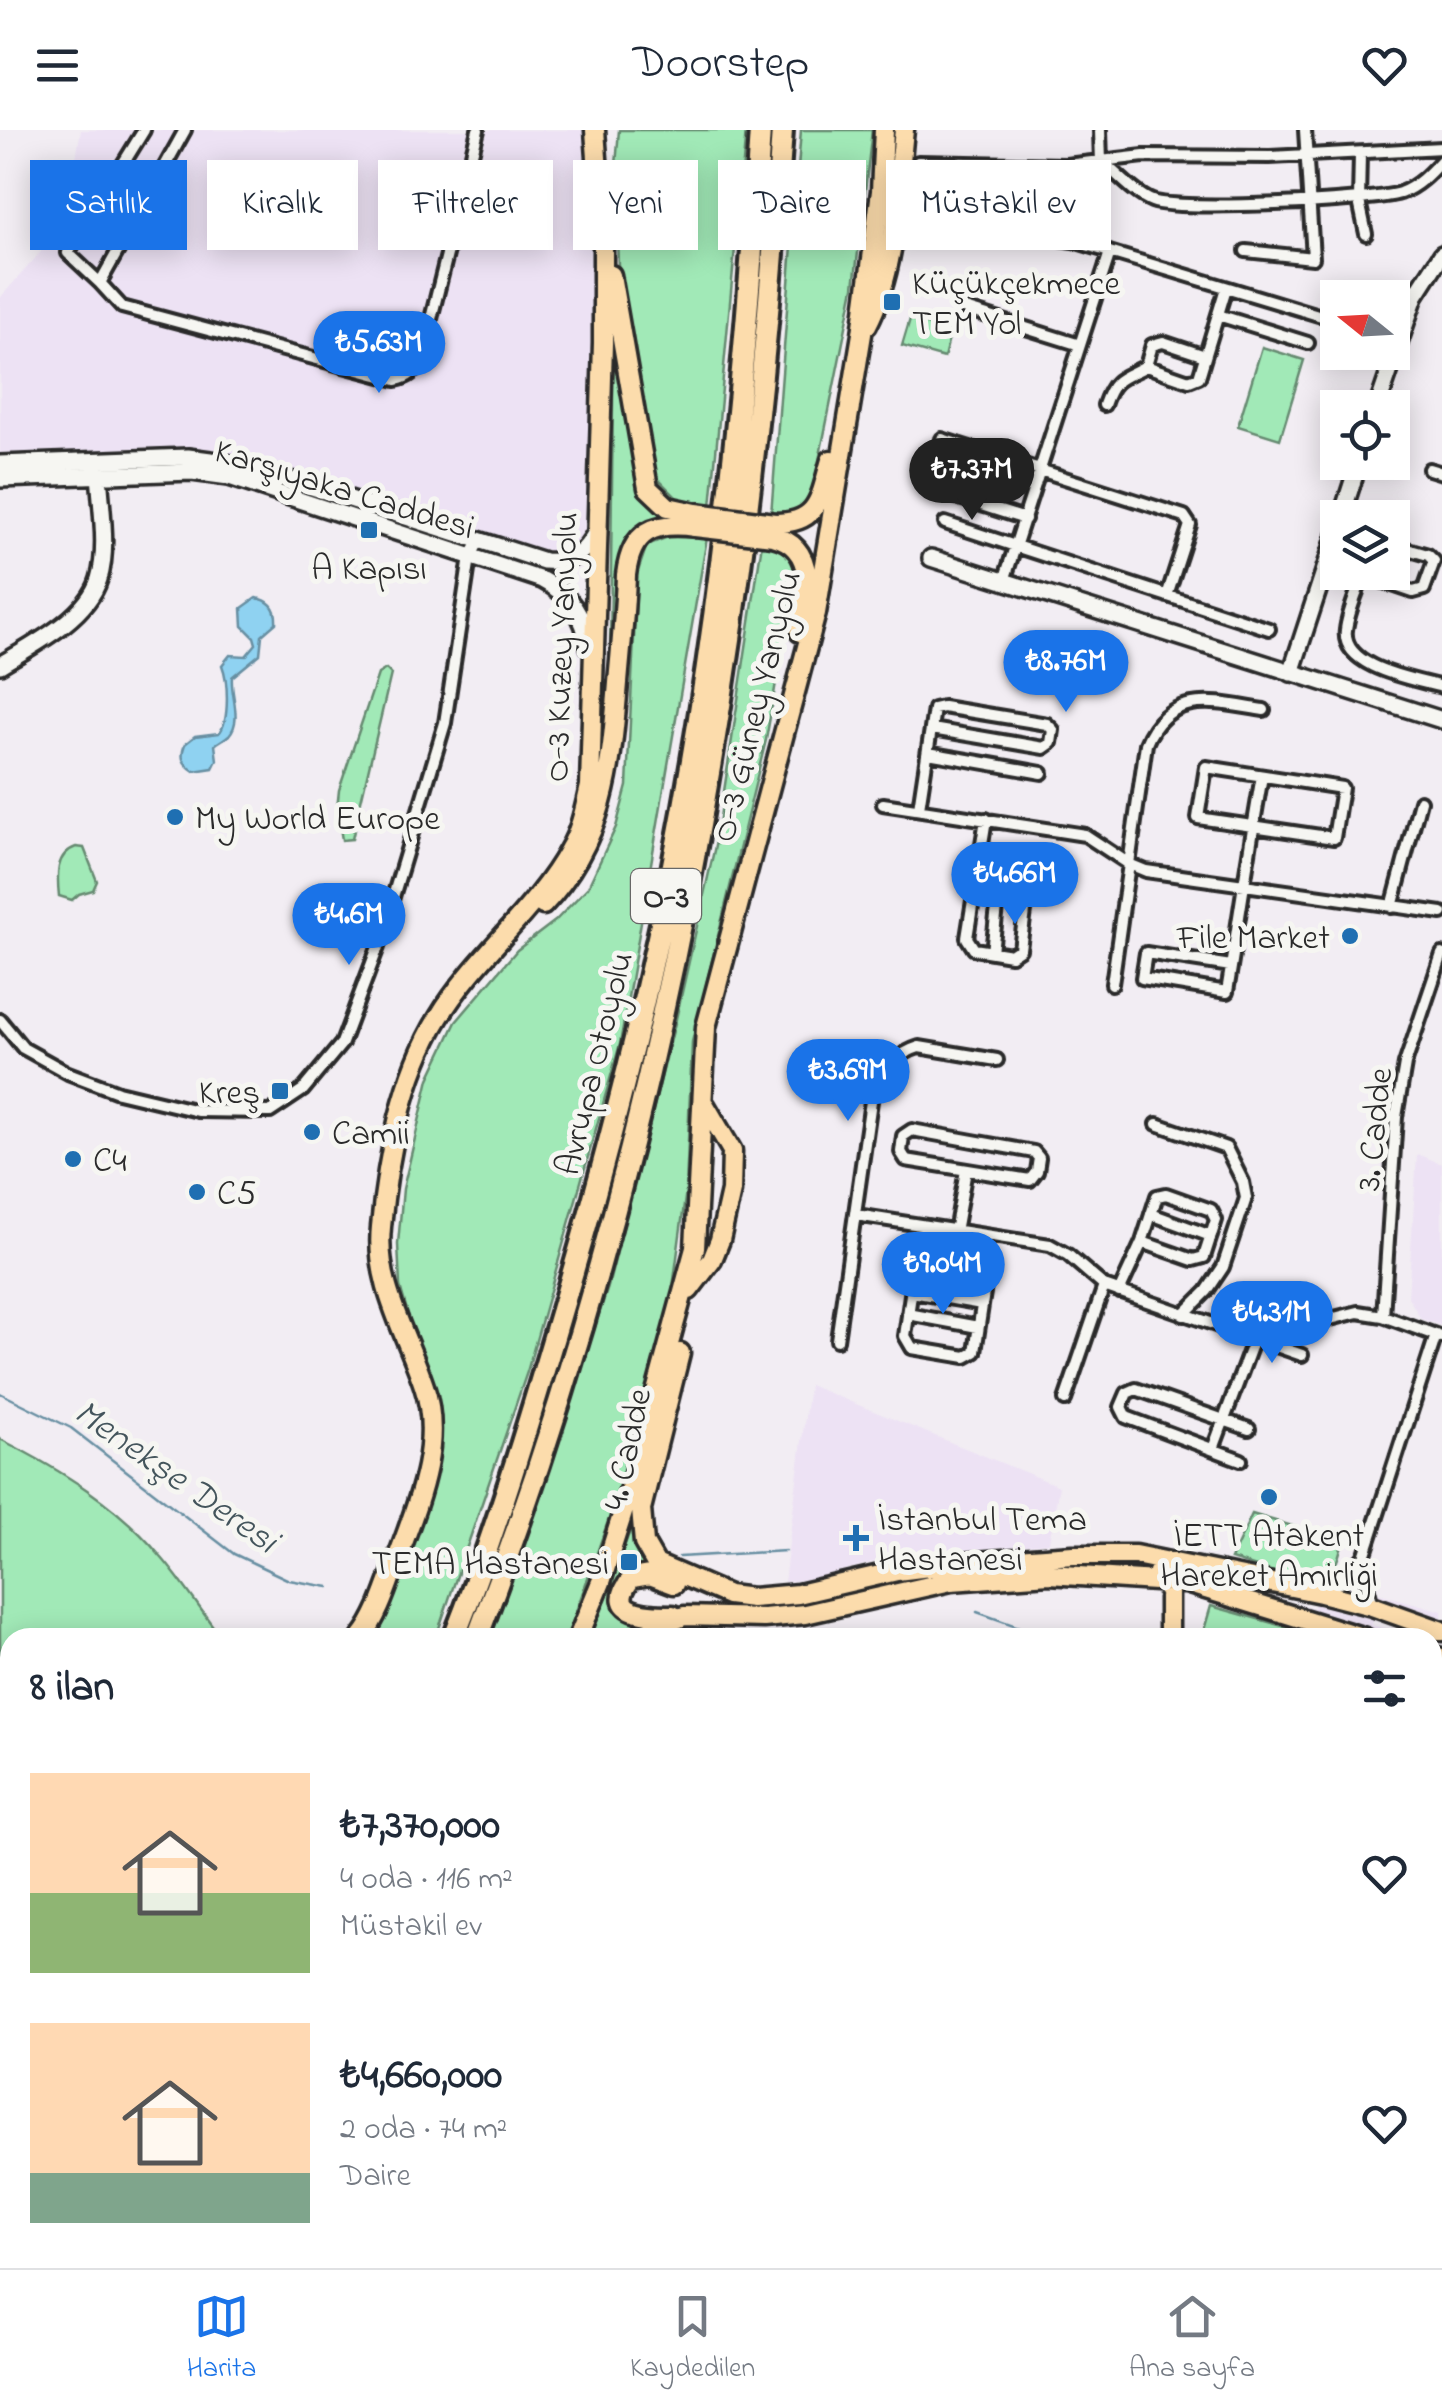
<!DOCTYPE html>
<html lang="tr">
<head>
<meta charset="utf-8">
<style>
	:root { --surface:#fff; --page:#f6f6f7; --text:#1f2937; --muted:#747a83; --line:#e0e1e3; --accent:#1a73e8 }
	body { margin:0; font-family:"Indie Flower",sans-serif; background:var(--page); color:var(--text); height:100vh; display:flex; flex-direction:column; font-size:38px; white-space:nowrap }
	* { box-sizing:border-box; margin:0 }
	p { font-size:32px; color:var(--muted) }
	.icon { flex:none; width:55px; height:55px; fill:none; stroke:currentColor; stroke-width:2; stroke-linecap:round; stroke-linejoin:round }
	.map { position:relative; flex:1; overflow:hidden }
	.panel { position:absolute; left:0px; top:1498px; width:1442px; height:642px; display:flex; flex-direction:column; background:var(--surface); border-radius:30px 30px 0 0; box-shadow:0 5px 25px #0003 }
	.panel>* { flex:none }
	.banner { position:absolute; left:30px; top:30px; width:1382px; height:90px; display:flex; gap:20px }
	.needle { width:65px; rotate:288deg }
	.controls { position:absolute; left:1320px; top:150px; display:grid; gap:20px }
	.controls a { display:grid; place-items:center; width:90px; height:90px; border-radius:0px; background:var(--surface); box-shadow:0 5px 25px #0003; font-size:50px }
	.price { position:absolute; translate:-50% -85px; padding:0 22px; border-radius:35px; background:var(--accent); color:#fff; font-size:32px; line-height:65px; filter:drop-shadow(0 2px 5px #0008) }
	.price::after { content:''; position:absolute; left:50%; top:60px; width:30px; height:22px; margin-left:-15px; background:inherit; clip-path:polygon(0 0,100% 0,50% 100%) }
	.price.current { background:#222; color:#fff }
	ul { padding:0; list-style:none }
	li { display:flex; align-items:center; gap:30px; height:250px; padding:0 30px }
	li span { display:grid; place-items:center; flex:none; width:280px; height:200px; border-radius:0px; color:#555 }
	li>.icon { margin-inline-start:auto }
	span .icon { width:120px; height:120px; fill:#fffc; stroke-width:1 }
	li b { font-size:42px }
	h2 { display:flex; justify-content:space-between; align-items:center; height:120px; padding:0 30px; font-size:42px }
	.tag { padding:0 35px; border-radius:0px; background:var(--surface); box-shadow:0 5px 25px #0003; font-size:35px; line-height:90px }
	.tag.current { background:var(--accent); color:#fff }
	header { display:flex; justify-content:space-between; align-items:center; height:130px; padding:0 30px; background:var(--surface); font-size:45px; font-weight:600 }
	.tab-bar { display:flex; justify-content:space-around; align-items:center; height:140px; border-top:2px solid var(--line); background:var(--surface); font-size:28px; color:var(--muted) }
	.tab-bar a { display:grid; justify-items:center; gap:5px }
	.tab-bar .current { color:var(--accent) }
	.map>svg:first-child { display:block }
	.built { fill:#ede2f4; fill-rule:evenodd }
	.green { fill:#a1e9b7; stroke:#668a71; stroke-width:2.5 }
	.water { fill:#8fd2f1; stroke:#678fa2; stroke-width:2.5 }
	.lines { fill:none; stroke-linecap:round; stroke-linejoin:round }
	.stream { stroke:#678fa2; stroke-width:2.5 }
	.street-casing { stroke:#2b2b2b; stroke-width:18 }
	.secondary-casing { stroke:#2b2b2b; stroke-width:22 }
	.primary-casing { stroke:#2b2b2b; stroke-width:25 }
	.highway-casing { stroke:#2b2b2b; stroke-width:28 }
	.street { stroke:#f6f6f2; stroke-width:10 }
	.secondary { stroke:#f6f6f2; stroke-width:15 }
	.primary { stroke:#fcdcac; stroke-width:18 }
	.highway { stroke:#fcdcac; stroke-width:20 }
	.primary-bridge-casing { stroke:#2b2b2b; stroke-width:25; stroke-linecap:butt }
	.primary-bridge { stroke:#fcdcac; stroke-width:18 }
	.poi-dot { fill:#1f6fb2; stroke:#f6f6f2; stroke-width:4 }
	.labels { text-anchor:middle; stroke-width:10; stroke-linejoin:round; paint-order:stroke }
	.shield { fill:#f6f6f2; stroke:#686867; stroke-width:2.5 }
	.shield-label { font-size:32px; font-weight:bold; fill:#2b2b2b }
	.poi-label { font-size:35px; fill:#2b2b2b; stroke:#f6f6f2; text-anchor:start }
	.street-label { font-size:35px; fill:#2b2b2b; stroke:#f6f6f2 }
	.water-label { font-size:38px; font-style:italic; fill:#44555c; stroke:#f6f6f2 }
</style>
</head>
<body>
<header><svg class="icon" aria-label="menu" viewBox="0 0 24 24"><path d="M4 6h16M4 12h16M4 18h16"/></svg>Doorstep<svg class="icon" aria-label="heart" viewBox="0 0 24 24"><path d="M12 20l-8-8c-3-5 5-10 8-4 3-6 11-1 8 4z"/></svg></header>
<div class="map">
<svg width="1442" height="2138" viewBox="0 0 1442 2138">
	<rect width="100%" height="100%" fill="#f2edf3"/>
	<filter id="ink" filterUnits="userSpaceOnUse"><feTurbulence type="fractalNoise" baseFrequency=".01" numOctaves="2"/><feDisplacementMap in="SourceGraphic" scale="20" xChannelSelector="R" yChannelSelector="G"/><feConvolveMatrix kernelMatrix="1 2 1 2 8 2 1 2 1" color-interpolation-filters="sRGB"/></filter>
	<g filter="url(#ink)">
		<path class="built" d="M81,0H592L597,136L591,384L582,413L574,421L550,430L241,329L201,320L0,328V168L61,99L74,69L72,49Z
			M1417,1024L1442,1034V1196L1421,1189L1408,1167Z
			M809,1255L1059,1356L1049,1413L897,1426L807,1450L784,1452Z
			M1306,1443L1442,1481V1489L1427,1485L1421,1507H1390L1296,1481L1297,1474L1314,1478L1316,1470L1304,1451ZM1378,1472L1419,1482L1413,1506L1372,1495Z"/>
		<path class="green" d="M619,0H746L711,376L681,372L656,347L618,135L615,47Z
			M801,0H872L854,157L810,375L792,388L771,385Z
			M614,186L651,372L668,387L634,402L618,456L610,524Z
			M910,189L951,201L944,228L902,216Z
			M1262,217L1304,230L1280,309L1238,296Z
			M668,407L707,408L620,914L527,1242L436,1507L371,1508L384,1484L432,1353L441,1308L437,1264L414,1205L400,1156L398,1114L403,1059L429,949L456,892L517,820L555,791L588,757L616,697L627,656L637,444L647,415Z
			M762,413L785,421L797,432L766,610L692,912L686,1060L670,1180L622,1352L567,1507L485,1508L531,1393L608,1157L676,889L717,707Z
			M386,539L391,544L352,709L342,710L337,679L339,660L378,544Z
			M76,717L84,718L97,751L93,760L79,764L72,770L59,766C57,747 55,724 76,717Z
			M0,1309C59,1339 119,1375 161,1427C183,1452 201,1481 221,1507L10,1508V1703L0,1693Z
			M1252,1384L1343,1411C1340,1420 1338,1435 1331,1441C1313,1460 1253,1435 1231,1429Z
			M632,1395L637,1415L653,1438L635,1434L624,1440L617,1462L626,1486L640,1492L614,1507L591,1508Z
			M1211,1476L1290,1498L1287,1507H1202Z
			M1432,1586L1442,1588V1707L1433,1705Z
			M10,1798V2130H79L75,2138H0V1804Z"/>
		<path class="water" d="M256,468C271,470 277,479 276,493L262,505L260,524L232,547C230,564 243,590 229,605C225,609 219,611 215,615L217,630L213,638L194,641C182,633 180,627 185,614L195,606L219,603C230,591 228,550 222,535L230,525L246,526L256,514L254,507L243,496L242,478Z"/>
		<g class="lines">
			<path class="stream" d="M0,1263L71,1298L234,1424L289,1450L329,1457
				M679,1427L786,1421
				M977,1482L1050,1508
				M1432,1890L1442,1893"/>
			<defs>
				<path id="street" d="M144,0L68,123L100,153L185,0
					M1100,0L1101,33
					M1360,24L1359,71L1366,104
					M918,32L1066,35L1144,26L1270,27L1442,18
					M1104,33C1117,44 1136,65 1152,71C1177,81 1373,72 1400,63C1418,56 1429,44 1442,30
					M1004,101L1073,111L1338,191
					M1246,121L1313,128L1305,0
					M100,153L122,177L396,250C410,247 415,242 421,229L478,0
					M965,179L1080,215
					M1218,185L1308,213
					M1205,226L1163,212L1152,215L1146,236L1189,251L1199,247L1226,158
					M1104,275C1114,246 1122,249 1146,236
					M942,309L1184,386L1190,395L1167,466
					M1429,339L1442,343
					M931,359L1025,389
					M945,393L1269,499
					M1356,442L1363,445L1413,462L1424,459L1434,431L1428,425L1407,419L1401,424L1391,454
					M1363,445C1357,463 1348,482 1346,500C1341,538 1414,549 1442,557
					M1004,451L1110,122
					M928,623L1042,643
					M1206,637L1342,658L1334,708L1198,688Z
					M883,674L1085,705L1129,734L1146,741L1442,783
					M919,678L934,579L943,577L1047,594L1053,600L1051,613L1044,618L932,599
					M974,764L1018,771L1025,781L1020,819L1011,825L974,819L967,808L986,689
					M1392,777L1420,671
					M992,822L998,768
					M1231,836L1146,823L1142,848L1227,862C1239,790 1249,718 1262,646
					M1112,854L1146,614C1169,558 1217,573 1264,580
					M0,890L23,918L68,943L118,962L198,981L270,982L303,960L342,913L378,817L445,593L470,427L479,412
					M1157,994L1226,1018L1243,1052L1246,1068L1223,1137L1207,1161L1183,1185
					M912,1000L1034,1022L1039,1028L1037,1041L1030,1050L906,1030L901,1022L903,1006Z
					M1151,1084L1211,1106
					M856,1085L1050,1115L1068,1125L1104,1156L1302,1225
					M921,1096L905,1206L912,1218L966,1227L975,1222L986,1149L977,1142L985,1105
					M955,1102L966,1040
					M916,1134L977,1142
					M912,1162L982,1174
					M1119,1162L1142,1112L1157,1066L1166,1064L1211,1080L1216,1090L1204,1127L1193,1130L1142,1112
					M908,1184L978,1197
					M1383,1186L1396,987L1405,934L1442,824
					M1255,1208L1358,1182L1383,1186L1441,1207
					M837,1210L873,957C883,939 899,923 919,917L997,930
					M1065,1270L1104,1156
					M1213,1319L1254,1209
					M1241,1330L1126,1287L1121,1277L1127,1263L1136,1259L1249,1299
					M1324,1462L1349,1446L1363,1427
					M1372,1476L1363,1440L1364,1427L1436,1205
					M642,2130L668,2138
					M1101,2130L1103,2138
					M1118,2130L1121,2138
					M1222,2130L1225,2138
					M452,2138L455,2130"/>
				<path id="secondary" d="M1377,278L1415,166L1442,124
					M0,334L188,327L218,331L284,348L544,431C572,433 584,425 597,400
					M0,349L192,342L229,347L542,450C571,465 584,486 589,517
					M1341,388L1359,332
					M931,428L1442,590
					M0,535C33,515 87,488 99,449C109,416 100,374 99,340
					M1291,543L1338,399
					M1432,1935L1442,1938
					M1432,1948L1442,1951
					M1289,2130L1318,2138
					M1370,2130L1390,2138
					M1340,2138L1342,2130"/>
				<path id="primary" d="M611,145L648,358L668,377L696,383
					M867,195C897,138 897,64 904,0
					M775,393C820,393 820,367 831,330
					M773,406C818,417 808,466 800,502
					M543,775C605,710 611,639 618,553C621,517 625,481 626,445C631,401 654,391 695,397
					M689,1160L712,1130L720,1110L731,1061L732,1021L705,975
					M680,1223L641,1379L644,1413L656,1434L728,1465L752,1468L798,1464L897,1441L961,1433L1073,1425H1135L1321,1463L1372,1476L1442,1501
					M1158,1442L1169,1463V1499
					M673,1485C650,1485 602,1485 632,1448L650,1445L674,1454
					M361,1508C378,1487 387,1457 396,1432C416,1377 444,1315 424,1256C407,1204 375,1155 381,1097C387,1029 403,945 439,887C475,827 535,782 569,720C581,700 585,678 590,656L603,213V111L595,0
					M578,1508L601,1452L625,1376L695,1118L706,897L816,483L862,204L881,61L884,0
					M633,1508L684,1486L764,1488L805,1484L951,1451L1049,1444L1186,1453L1365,1508
					M1432,1526L1442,1528
					M0,1705L10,1714
					M0,1744L10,1757
					M96,2138L100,2130
					M344,2138L345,2130
					M365,2138L366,2130"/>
				<path id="highway" d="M454,1508C496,1402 529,1292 561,1183C593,1074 623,964 648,853C712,573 743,286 760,0
					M477,1508C663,1023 749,516 782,0
					M214,2138L216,2130
					M237,2138L239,2130"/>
			</defs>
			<use href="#street" class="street-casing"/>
			<use href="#secondary" class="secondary-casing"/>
			<use href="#primary" class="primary-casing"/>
			<use href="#highway" class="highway-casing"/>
			<use href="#street" class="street"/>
			<use href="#secondary" class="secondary"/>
			<use href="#primary" class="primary"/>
			<use href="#highway" class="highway"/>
			<defs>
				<path id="primary-bridge" d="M696,383L775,393
					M695,397L773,406"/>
			</defs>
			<use href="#primary-bridge" class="primary-bridge-casing"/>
			<use href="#primary-bridge" class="primary-bridge"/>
		</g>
	</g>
	<g class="poi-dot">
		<rect x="882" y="162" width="20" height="20" rx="5"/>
		<rect x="359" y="390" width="20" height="20" rx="5"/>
		<circle cx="175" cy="687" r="10"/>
		<circle cx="1350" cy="806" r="10"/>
		<rect x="270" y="951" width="20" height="20" rx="5"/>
		<circle cx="312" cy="1002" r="10"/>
		<circle cx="73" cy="1029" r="10"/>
		<circle cx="197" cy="1062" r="10"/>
		<circle cx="1269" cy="1367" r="10"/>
		<path d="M851 1393h10v10h10v10h-10v10h-10v-10h-10v-10h10z"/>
		<rect x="619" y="1422" width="20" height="20" rx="5"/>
	</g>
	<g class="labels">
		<rect class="shield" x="631" y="739" width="70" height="54" rx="8"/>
		<g class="shield-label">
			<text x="666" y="777">O-3</text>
		</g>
		<g class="poi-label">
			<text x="912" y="164">Küçükçekmece<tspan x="912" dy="40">TEM Yol</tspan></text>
			<text x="369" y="449" text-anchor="middle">A Kapısı</text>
			<text x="195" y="699">My World Europe</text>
			<text x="1330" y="818" text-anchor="end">File Market</text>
			<text x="260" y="973" text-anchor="end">Kreş</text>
			<text x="332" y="1014">Camii</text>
			<text x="93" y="1041">C4</text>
			<text x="217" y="1074">C5</text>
			<text x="878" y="1400">İstanbul Tema<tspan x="878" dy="40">Hastanesi</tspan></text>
			<text x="1269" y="1416" text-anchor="middle">İETT Atakent<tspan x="1269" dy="40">Hareket Amirliği</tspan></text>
			<text x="609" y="1444" text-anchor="end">TEMA Hastanesi</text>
		</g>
		<g class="street-label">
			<text transform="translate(345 358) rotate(17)" y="12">Karşıyaka Caddesi</text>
			<text transform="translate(560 517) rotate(-88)" y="12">O-3 Kuzey Yanyolu</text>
			<text transform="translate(755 576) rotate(-76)" y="12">O-3 Güney Yanyolu</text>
			<text transform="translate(593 933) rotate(-76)" y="12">Avrupa Otoyolu</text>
			<text transform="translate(1373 999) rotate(-84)" y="12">3. Cadde</text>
			<text transform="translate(626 1319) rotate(-78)" y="12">4. Cadde</text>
		</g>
		<g class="water-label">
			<text transform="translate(177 1345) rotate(35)" y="13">Menekşe Deresi</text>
		</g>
	</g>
</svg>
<div class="controls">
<a><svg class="needle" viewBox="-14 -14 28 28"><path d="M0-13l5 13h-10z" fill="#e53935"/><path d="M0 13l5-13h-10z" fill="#747a83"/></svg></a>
<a><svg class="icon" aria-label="locate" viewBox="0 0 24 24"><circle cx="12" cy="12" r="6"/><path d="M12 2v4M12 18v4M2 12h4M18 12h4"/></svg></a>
<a><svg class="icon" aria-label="layers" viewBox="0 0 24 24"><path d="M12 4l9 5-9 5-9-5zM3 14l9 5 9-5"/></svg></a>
</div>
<b class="price" style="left:379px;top:266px">₺5.63M</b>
<b class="price current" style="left:972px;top:393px">₺7.37M</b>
<b class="price" style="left:1066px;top:585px">₺8.76M</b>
<b class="price" style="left:1015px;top:797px">₺4.66M</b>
<b class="price" style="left:349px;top:838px">₺4.6M</b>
<b class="price" style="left:848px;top:994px">₺3.69M</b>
<b class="price" style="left:943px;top:1187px">₺9.04M</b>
<b class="price" style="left:1272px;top:1236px">₺4.31M</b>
<div class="banner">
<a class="tag current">Satılık</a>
<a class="tag">Kiralık</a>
<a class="tag">Filtreler</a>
<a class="tag">Yeni</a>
<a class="tag">Daire</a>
<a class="tag">Müstakil ev</a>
</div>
<section class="panel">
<h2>8 ilan<svg class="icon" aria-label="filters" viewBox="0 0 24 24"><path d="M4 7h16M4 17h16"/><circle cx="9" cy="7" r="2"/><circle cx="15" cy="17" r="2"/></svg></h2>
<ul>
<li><span style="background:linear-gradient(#ffd9b3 60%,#8fb573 0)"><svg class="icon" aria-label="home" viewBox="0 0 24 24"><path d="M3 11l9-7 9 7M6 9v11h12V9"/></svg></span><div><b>₺7,370,000</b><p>4 oda · 116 m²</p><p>Müstakil ev</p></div><svg class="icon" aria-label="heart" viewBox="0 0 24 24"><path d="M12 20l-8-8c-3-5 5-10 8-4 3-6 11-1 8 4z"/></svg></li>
<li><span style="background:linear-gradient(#ffd9b3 75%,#7fa58c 0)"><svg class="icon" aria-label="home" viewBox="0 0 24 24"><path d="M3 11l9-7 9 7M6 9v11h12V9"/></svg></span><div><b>₺4,660,000</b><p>2 oda · 74 m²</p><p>Daire</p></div><svg class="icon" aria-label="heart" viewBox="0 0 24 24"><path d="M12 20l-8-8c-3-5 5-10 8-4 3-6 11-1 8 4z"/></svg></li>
</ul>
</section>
</div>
<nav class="tab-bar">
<a class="current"><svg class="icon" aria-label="map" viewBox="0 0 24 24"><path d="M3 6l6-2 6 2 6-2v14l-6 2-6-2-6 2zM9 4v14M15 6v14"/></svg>Harita</a>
<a><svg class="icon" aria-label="saved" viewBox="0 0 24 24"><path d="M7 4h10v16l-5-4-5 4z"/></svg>Kaydedilen</a>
<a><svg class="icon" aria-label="home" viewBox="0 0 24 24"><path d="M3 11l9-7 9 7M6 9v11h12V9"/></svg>Ana sayfa</a>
</nav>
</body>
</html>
